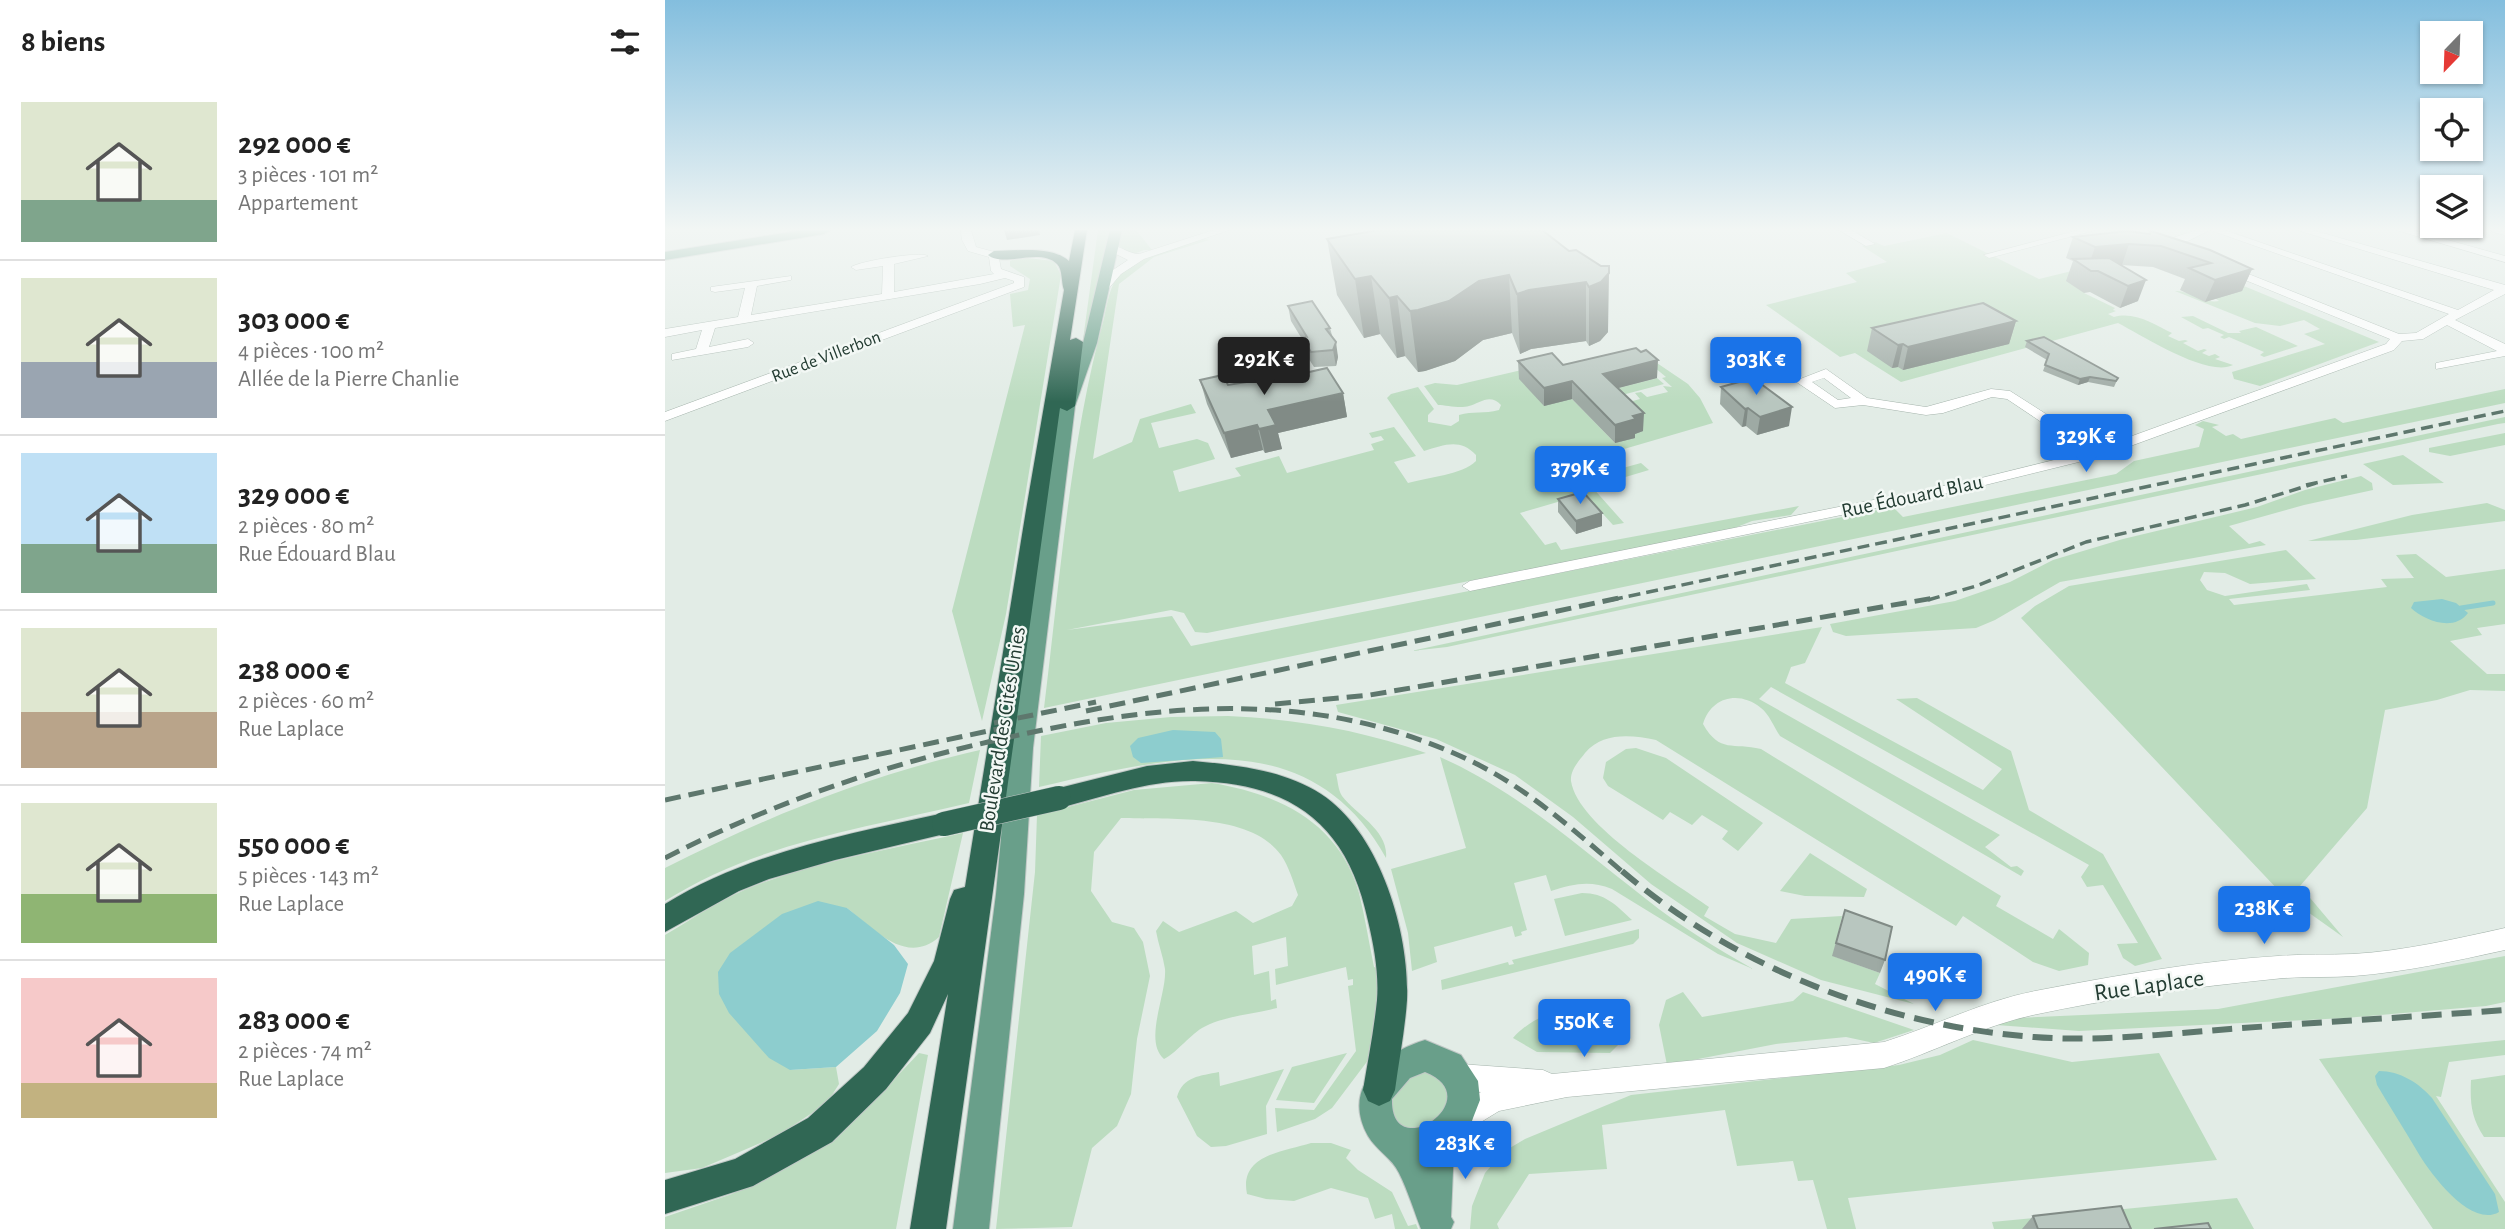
<!DOCTYPE html>
<html lang="fr">
<head>
<meta charset="utf-8">
<style>
	:root { --surface:#fff; --page:#f6f6f6; --text:#222; --muted:#767676; --line:#e0e0e0; --accent:#1a73e8 }
	body { margin:0; font-family:"Alegreya Sans",sans-serif; background:var(--page); color:var(--text); height:100vh; display:flex; flex-direction:column; font-size:26px; white-space:nowrap }
	* { box-sizing:border-box; margin:0 }
	p { font-size:23px; color:var(--muted) }
	.icon { flex:none; width:38px; height:38px; fill:none; stroke:currentColor; stroke-width:2; stroke-linecap:round; stroke-linejoin:round }
	.map { position:relative; flex:1; overflow:hidden }
	.side { display:flex; flex-direction:column; background:var(--surface); width:665px }
	.side>* { flex:none }
	.needle { width:46px; rotate:203deg }
	.fabs { position:absolute; left:1755px; top:21px; display:grid; gap:14px }
	.fabs a { display:grid; place-items:center; width:63px; height:63px; border-radius:0px; background:var(--surface); box-shadow:0 2px 5px #0004; font-size:35px }
	.price { position:absolute; translate:-50% -60px; padding:0 16px; border-radius:7px; background:var(--accent); color:#fff; font-size:23px; line-height:46px; filter:drop-shadow(0 2px 4px #0008) }
	.price::after { content:''; position:absolute; left:50%; top:42px; width:21px; height:16px; margin-left:-10px; background:inherit; clip-path:polygon(0 0,100% 0,50% 100%) }
	.price.on { background:#222; color:#fff }
	ul { padding:0; list-style:none }
	li { display:flex; align-items:center; gap:21px; height:175px; padding:0 21px }
	li+li { border-top:2px solid var(--line) }
	li span { display:grid; place-items:center; flex:none; width:196px; height:140px; border-radius:0px; color:#555 }
	li>.icon { margin-inline-start:auto }
	span .icon { width:84px; height:84px; fill:#fffc; stroke-width:1 }
	li b { font-size:30px }
	h2 { display:flex; justify-content:space-between; align-items:center; height:84px; padding:0 21px; font-size:30px }
	main { display:flex; flex:1; min-height:0 }
	.map>svg:first-child { display:block }
	.green { fill:#bcdcc0 }
	.water { fill:#8dcdce }
	.lines { fill:none; stroke-linecap:round; stroke-linejoin:round }
	.stream { stroke:#8dcdce; stroke-width:5 }
	.minor-casing { stroke:#a5b4ac; stroke-width:1 }
	.major-casing { stroke:#c1c8c6; stroke-width:2 }
	.highway-casing { stroke:#c1c8c6; stroke-width:2 }
	.minor { fill:#fff; fill-rule:evenodd }
	.major { fill:#699f8a; fill-rule:evenodd }
	.highway { fill:#306754; fill-rule:evenodd }
	.rail-far2 { stroke:#5e776d; stroke-width:3.5; stroke-dasharray:12 6; stroke-linecap:butt }
	.rail-far1 { stroke:#5e776d; stroke-width:5; stroke-dasharray:16 8; stroke-linecap:butt }
	.rail { stroke:#5e776d; stroke-width:6; stroke-dasharray:20 10; stroke-linecap:butt }
	.highway-bridge-casing { stroke:#c1c8c6; stroke-width:25; stroke-linecap:butt }
	.highway-bridge { stroke:#306754; stroke-width:24 }
	.wall { fill:#9eaaa4 }
	.shaded-wall { fill:#818b86 }
	.building { fill:#b8c6bf; stroke:#818b86; stroke-width:2 }
	.labels { text-anchor:middle; stroke-width:5; stroke-linejoin:round; paint-order:stroke }
	.far-street-label { font-size:18px; fill:#233c32; stroke:#f3f8f5 }
	.street-label { font-size:21px; fill:#233c32; stroke:#f3f8f5 }
	.near-street-label { font-size:24px; fill:#233c32; stroke:#f3f8f5 }
</style>
</head>
<body>
<main>
<section class="side">
<h2>8 biens<svg class="icon" aria-label="filters" viewBox="0 0 24 24"><path d="M4 7h16M4 17h16"/><circle cx="9" cy="7" r="2"/><circle cx="15" cy="17" r="2"/></svg></h2>
<ul>
<li><span style="background:linear-gradient(#dfe7d0 70%,#7fa58c 0)"><svg class="icon" aria-label="home" viewBox="0 0 24 24"><path d="M3 11l9-7 9 7M6 9v11h12V9"/></svg></span><div><b>292 000 €</b><p>3 pièces · 101 m²</p><p>Appartement</p></div></li>
<li><span style="background:linear-gradient(#dfe7d0 60%,#9aa5b1 0)"><svg class="icon" aria-label="home" viewBox="0 0 24 24"><path d="M3 11l9-7 9 7M6 9v11h12V9"/></svg></span><div><b>303 000 €</b><p>4 pièces · 100 m²</p><p>Allée de la Pierre Chanlie</p></div></li>
<li><span style="background:linear-gradient(#bfe0f5 65%,#7fa58c 0)"><svg class="icon" aria-label="home" viewBox="0 0 24 24"><path d="M3 11l9-7 9 7M6 9v11h12V9"/></svg></span><div><b>329 000 €</b><p>2 pièces · 80 m²</p><p>Rue Édouard Blau</p></div></li>
<li><span style="background:linear-gradient(#dfe7d0 60%,#b9a48a 0)"><svg class="icon" aria-label="home" viewBox="0 0 24 24"><path d="M3 11l9-7 9 7M6 9v11h12V9"/></svg></span><div><b>238 000 €</b><p>2 pièces · 60 m²</p><p>Rue Laplace</p></div></li>
<li><span style="background:linear-gradient(#dfe7d0 65%,#8fb573 0)"><svg class="icon" aria-label="home" viewBox="0 0 24 24"><path d="M3 11l9-7 9 7M6 9v11h12V9"/></svg></span><div><b>550 000 €</b><p>5 pièces · 143 m²</p><p>Rue Laplace</p></div></li>
<li><span style="background:linear-gradient(#f6c9c9 75%,#c2b280 0)"><svg class="icon" aria-label="home" viewBox="0 0 24 24"><path d="M3 11l9-7 9 7M6 9v11h12V9"/></svg></span><div><b>283 000 €</b><p>2 pièces · 74 m²</p><p>Rue Laplace</p></div></li>
</ul>
</section>
<div class="map">
<svg width="1840" height="1229" viewBox="0 0 1840 1229">
	<rect width="100%" height="100%" fill="#e2ece6"/>
	<path class="green" d="M433,230H448L425,331L417,347Z
		M457,230H471L487,250H479L466,255L454,246Z
		M1282,233L1374,279L1415,269L1419,293L1450,308L1448,310L1451,311L1443,314L1449,317C1469,311 1489,324 1507,333L1503,336L1514,341L1520,340L1523,341L1518,343L1533,351L1539,349L1542,350L1537,353L1544,356L1550,354L1555,357L1550,359L1568,365C1543,378 1478,336 1453,323L1236,382L1190,353L1175,357L1101,305L1192,282L1181,273L1222,262L1197,246L1210,242L1219,246Z
		M538,239L544,240L489,257L454,284L428,459L467,442L475,419L526,404L531,413L486,423L494,448L532,439L543,443L550,459L508,471L514,492L576,476L570,468L614,456L622,473L709,450L706,444L719,440L716,436L707,438L704,433L729,427L751,456L729,462L743,483C764,477 797,475 811,461V455C795,438 779,445 759,451L722,398L726,394L753,387L769,409L763,415V422L786,426L794,421V415C808,411 819,414 834,410L836,405C825,393 815,403 804,406C795,409 781,405 773,405L759,386L770,383L792,385L887,363L907,399L950,443L969,437L938,392L992,378L999,384L957,395L964,402L975,399L970,393L976,392L982,397L1003,392L998,386L1007,387L997,378L1001,377L989,367V361L1023,384L1035,398L1048,423L942,454L946,458L943,459L954,469L976,463L984,470L927,487L959,523L948,525L920,494L855,513L880,545L891,542L896,550L1134,506L1126,515L1087,521L1067,529L542,633L530,632L519,613L506,610L402,630L507,616L526,646L1228,507L1238,517L1451,474L1469,461L1534,447L1539,429L1530,425L1538,421L1554,425L1547,427L1561,436L1568,434L1576,439L1670,418L1678,423L1840,389V403L379,708C395,580 405,442 439,318C442,304 445,284 455,274C477,254 511,248 538,239Z
		M1504,255L1714,342L1595,386L1569,379L1567,372L1660,344L1639,334L1655,329L1639,320L1615,326L1590,323L1510,291C1526,290 1537,304 1554,301L1549,297V292Z
		M353,257L389,261L396,275L341,614L317,721L287,611L360,325L348,327L345,294L363,290L365,279L345,266V261Z
		M1516,317L1528,316L1563,333H1576L1574,331L1591,327L1633,346L1599,357L1595,355L1599,352L1564,337L1559,339L1555,337L1559,335L1543,328L1538,329Z
		M1840,417V423L1833,424C1483,498 1132,572 782,647L746,651Z
		M1840,433V445L1785,456L1764,452V448Z
		M1738,455L1779,483L1728,485L1698,464Z
		M1696,476L1707,483L1708,490L1639,505L1564,526L1584,544L1595,541L1601,545L1395,582L1330,620L1311,628L1181,636L1168,632L1165,624L1290,601L1345,582L1388,560L1458,539L1592,507L1640,490Z
		M1822,503L1840,510V521L1691,540L1643,541L1747,515Z
		M1621,550L1651,579L1585,584L1560,573L1539,572L1535,580L1542,590L1560,596L1642,584L1645,590L1564,599L1569,605L1722,587L1716,579L1749,578L1731,555L1751,554L1781,577L1840,569V624L1812,628L1817,635L1785,641L1822,674H1840V691L1805,690L1772,700L1720,710L1702,808L1635,886L1678,937L1616,893L1356,618L1370,606L1404,586Z
		M1157,627L1140,663L1126,667L1120,683L1318,790L1337,769L1231,699L1252,698L1346,751L1364,810L1438,854L1497,959L1470,966L1458,958L1452,944L1473,943L1438,885L1422,887L1416,877L1424,865L1106,687L1094,699L1335,835L1320,847L1346,867L1352,866L1359,871L1356,876L1115,736C1109,727 1104,714 1096,708C1074,690 1046,697 1038,724C1055,754 1068,742 1096,749L1336,896L1331,906L1388,939L1394,929L1424,953L1423,965L1394,971L1368,962L1298,916L1291,926L991,740C966,735 938,732 920,753C914,761 905,770 906,781C913,826 1008,881 1044,907L1039,916L1070,934L1111,943L1126,919L1177,916L1168,956L1215,973L1210,984L1249,1004L1156,980L1072,943L986,884L908,817L850,775L771,739L673,712L671,705Z
		M563,716C632,719 696,730 761,753L671,774C673,781 673,790 677,796C691,814 724,831 721,858C644,719 500,758 374,787L376,736L441,723L506,717Z
		M971,748L1001,758L1098,823L1073,851L1057,839L1063,831L1037,815L1027,825L1005,812L998,820L943,786L938,778L941,762L961,749Z
		M315,750L304,803C200,828 91,843 0,901V868C101,817 204,775 315,750Z
		M775,757C852,791 915,848 981,899C1015,926 1051,948 1088,969L1053,954L947,889C924,880 909,884 886,891L881,875L849,883L862,930L856,932L857,935L850,937L847,926L769,947L772,962L747,971L743,933L726,869L801,848Z
		M547,783C614,794 674,822 694,893C700,917 704,943 709,967L718,970L707,1055L667,1108L650,1119L612,1132L610,1108L649,1110L691,1051L683,986L688,985V979L683,980L681,967L611,985L610,969L623,966L621,937L587,946L589,975L604,971L606,1001L611,999L612,1008C589,1014 558,1016 537,1028C524,1036 509,1055 499,1059C478,1041 502,994 500,969C498,956 493,943 491,931L498,921L514,932L571,911L588,923L627,906L633,895C628,881 624,867 616,855C585,812 502,820 456,818L429,852L426,891L447,922L469,928L478,942L485,976L472,1039L466,1094L452,1126L427,1148L407,1227L331,1229L370,872L372,815L469,790Z
		M298,833L274,937C241,966 209,929 182,908L125,1070L171,1067L174,1084L162,1103L114,1135L37,1168L0,1173V935C30,917 61,896 94,884C160,860 230,848 298,833Z
		M1145,853L1202,889L1199,897L1140,896L1115,891Z
		M917,893C940,893 951,905 967,920L900,936L889,899Z
		M974,929V938L968,944L777,990L776,980L843,962L844,965L849,964L847,960Z
		M1840,956V1002L1821,1006L1680,1018L1414,1031L1331,1025L1353,1018L1553,1009Z
		M1018,992L1037,1017L1128,1001L1138,992L1249,1030L1209,1043L1181,1037L1111,1044L1002,1065L994,1025L1001,1000Z
		M937,1000L947,1007L960,1038L945,1053L872,1052L848,1038C870,1013 904,1005 936,1012Z
		M1308,1040L1407,1062L1494,1053L1552,1160L1183,1198L1191,1229H1162L1148,1180L1133,1181L1128,1161L1072,1166L1060,1110L937,1125L942,1169L864,1174L832,1224L834,1229H805L807,1206L820,1173L838,1152L860,1139L966,1095L1234,1065L1275,1055Z
		M1840,1040V1055L1784,1062L1776,1097L1771,1096L1840,1202V1229H1768L1654,1059Z
		M254,1053L263,1055L231,1229H0V1217L67,1194L139,1155L201,1109Z
		M682,1053L649,1103L611,1100L627,1067Z
		M619,1069L601,1106L602,1134L561,1146L546,1147L532,1136L512,1097C518,1076 535,1076 554,1072L555,1086Z
		M740,1069L775,1070L788,1113L738,1140L716,1100Z
		M1840,1075V1137H1819C1806,1117 1805,1103 1806,1080Z
		M646,1143H666L686,1150L681,1158L693,1170L727,1192L743,1226L751,1224L753,1229H730L727,1214L710,1219L703,1198L666,1188L629,1201L601,1199L582,1194C574,1155 617,1152 646,1143Z
		M1572,1198L1589,1229H1329L1327,1222Z"/>
	<path class="water" d="M1777,599L1791,603L1803,613C1789,632 1760,621 1746,608L1749,602Z
		M508,730L550,732L556,739L558,757L476,763L468,757L465,746L473,738Z
		M153,901L182,908L229,945L243,964L235,993L212,1031L171,1067L125,1070L104,1058L64,1013L54,994L53,972L65,953L117,914Z
		M1714,1071C1735,1071 1754,1083 1767,1098L1830,1194L1834,1212C1806,1229 1764,1172 1752,1151C1739,1129 1725,1107 1712,1085L1710,1076Z"/>
	<g class="lines">
		<path class="stream" d="M1796,608L1828,603"/>
		<defs>
			<path id="minor" d="M296,230H306L311,247L333,253L336,269L359,277V287L0,421V412L349,283V281L340,278L315,284L50,328L44,347L83,339L89,343L83,347L7,360V354L31,349L37,330L0,337V329L73,317L80,288L50,292L46,291V287L126,276V280L92,286L86,315L217,294L218,266L191,270L186,267C195,261 255,251 263,256L229,264V292L329,274L326,271L324,257L303,251L297,240Z
				M549,230H564L479,259L456,274L444,288L434,286L448,270L463,260L443,250V246C454,244 463,254 474,254Z
				M1174,230H1186L1210,244L1201,246Z
				M1414,230H1431L1324,258L1319,255Z
				M1468,230H1481L1501,240L1532,230H1559L1793,310L1829,290L1632,230H1647L1840,285V294L1790,320L1840,344V356L1771,369V363L1832,351L1782,325L1758,339L1737,341L1729,350L1438,456L1308,488L805,591L797,586L805,581L1308,480L1421,452L1342,399L1327,397L1278,413L1261,415L1198,405L1170,408L1130,381L1161,369L1202,398L1261,407L1326,389L1345,391L1434,448L1721,344L1725,339L1558,271V267H1566L1734,334L1751,333L1784,314L1545,230L1523,241L1501,247ZM1159,378L1186,398L1173,400L1147,382Z
				M1731,230H1747L1840,256V262Z
				M1826,230H1840V235L1827,232Z
				M1840,928V950C1790,961 1740,972 1689,976C1662,978 1636,976 1609,979C1529,987 1447,998 1368,1015C1317,1026 1269,1052 1219,1068L902,1097L834,1111L793,1136L783,1132L779,1122L783,1112L816,1092L795,1090L786,1086L782,1077L786,1068L795,1064L878,1070L887,1074L1219,1042C1270,1026 1318,1001 1370,991C1448,976 1534,961 1613,956C1638,954 1663,955 1688,954C1739,951 1790,939 1840,928Z"/>
			<path id="major" d="M138,230H165L159,234L0,260V252Z
				M445,230H457L432,343L410,406L368,748L359,894L324,1229H288L331,894L344,748L394,406L418,343Z
				M760,1040L796,1055L813,1081L815,1100L808,1118L804,1130L789,1147L786,1217L789,1222L786,1229H756C749,1211 743,1191 734,1173C727,1158 711,1150 703,1136C676,1088 717,1053 760,1040ZM760,1072C826,1098 725,1167 727,1099L745,1078Z"/>
			<path id="highway" d="M410,230H422L405,340L411,338L418,342L410,406L402,411L395,408L281,1229H245L283,994L265,1033L221,1089L167,1142L88,1186L0,1214V1180L70,1159L143,1118L199,1067L243,1013L269,961L285,899L289,890L300,887L361,510L399,290C396,283 398,270 392,264C375,247 339,268 323,255L329,251C352,251 386,245 404,261Z
				M528,761C572,765 618,770 656,794C715,832 745,933 742,1000C740,1030 734,1060 730,1090L725,1101L714,1106L703,1101L698,1090C703,1060 709,1030 712,1000C714,974 709,946 703,921C683,825 627,783 530,781C484,780 438,797 394,808L385,805L381,798L385,791L394,788L482,766Z
				M279,813L288,816L292,824L288,832L170,860L104,879L74,891L0,932V904C85,852 183,834 279,813Z"/>
		</defs>
		<use href="#minor" class="minor-casing"/>
		<use href="#major" class="major-casing"/>
		<use href="#highway" class="highway-casing"/>
		<use href="#minor" class="minor"/>
		<use href="#major" class="major"/>
		<use href="#highway" class="highway"/>
		<path class="rail-far2" d="M1641,485L1682,476
			M946,600L1840,411
			M1263,600L1311,586L1421,542L1580,505L1651,483"/>
		<path class="rail-far1" d="M610,704L705,695L1269,598
			M421,711L954,598
			M329,723L431,702
			M0,800L342,727
			M0,858C103,805 210,768 323,742C489,703 651,685 810,763C866,791 912,833 959,873"/>
		<path class="rail" d="M957,871C1071,968 1220,1026 1369,1037C1434,1042 1500,1034 1565,1029C1656,1022 1748,1017 1840,1010"/>
		<defs>
			<path id="highway-bridge" d="M279,824L394,798"/>
		</defs>
		<use href="#highway-bridge" class="highway-bridge-casing"/>
		<use href="#highway-bridge" class="highway-bridge"/>
	</g>
	<path class="wall" d="M1462,231L1587,269L1577,291L1540,302L1515,290L1520,279L1488,267L1456,265L1473,301L1455,308L1425,292L1419,293L1401,281L1408,261L1401,258L1408,237Z
		M662,239L904,251L911,250L943,332L935,341L924,346L921,341L866,349L855,354L847,333L818,340L790,361L760,371L753,372L740,356L732,358L715,334L699,338L672,295Z
		M623,306L665,328L673,357L671,366L649,367L640,353L637,339L626,321Z
		M1351,321L1344,344L1238,370L1233,367L1227,368L1202,351L1207,328Z
		M1362,341L1453,378L1449,387L1423,382L1413,385L1378,371L1382,360L1360,347Z
		M853,361L898,365L992,378L953,388L978,431L970,434V438L950,443L907,399L879,406L854,379Z
		M535,380L563,385L596,383L678,393L682,417L613,433L617,449L600,453L598,450L566,458L542,404Z
		M1056,387L1124,426L1092,435L1081,426L1077,427L1055,404Z
		M893,499L937,513V526L911,534L893,512Z
		M1180,910L1220,960L1215,973L1167,956Z
		M1368,1216L1466,1229H1357Z"/>
	<path class="shaded-wall" d="M339,230H374L375,235L342,240Z
		M1464,244L1457,265L1423,268L1430,247Z
		M1587,269L1577,291L1540,302L1550,280Z
		M944,273L943,332L935,341L924,346V287Z
		M844,275L847,333L818,340L790,361L760,371L753,372L745,311L814,281Z
		M706,276L715,334L699,338L690,279Z
		M1481,280L1473,301L1455,308L1463,286Z
		M921,282V341L866,349L855,354L852,294L864,290Z
		M732,296L740,356L732,358L724,298Z
		M1351,321L1344,344L1238,370L1243,347Z
		M671,342L673,357L671,366L668,350Z
		M1238,344L1233,367L1227,368L1233,345Z
		M993,360L992,378L938,392V374Z
		M1425,377L1423,382L1413,385L1415,379Z
		M907,381V399L879,406V388Z
		M678,393L682,417L613,433L617,449L600,453L594,429L603,410Z
		M1127,407L1124,426L1092,435L1095,417Z
		M1083,408L1081,426L1077,427L1080,409Z
		M979,413L978,431L970,434V438L950,443V425L968,416Z
		M592,425L598,450L566,458L559,433Z
		M937,513V526L911,534V521Z"/>
	<path class="building" d="M714,230H877L904,251L911,250L936,266H944V273L936,282L924,287L921,282L864,290L852,294L844,275L814,281L784,301L753,310L745,311L732,296L724,298L706,276L690,279L662,239Z
		M1462,231L1485,234L1486,231L1545,250L1587,269L1550,280L1524,268L1546,263L1496,246L1464,244L1430,247L1408,237Z
		M1444,258L1481,280L1463,286L1433,271H1426L1408,259Z
		M647,301L665,328L661,329L671,342L668,350L646,352L637,338L642,337L623,306Z
		M1318,303L1351,321L1243,347L1238,344L1233,345L1207,328Z
		M1379,337L1453,378L1451,381L1425,377L1415,379L1380,365L1384,354L1362,341Z
		M971,348L976,352L981,350L993,360L938,374L979,413L968,416L971,419L950,425L907,381L879,388L853,361L887,353L898,365Z
		M662,368L678,393L603,410L611,425L594,429L592,425L559,433L535,380L558,375L563,385L594,380L596,383Z
		M1088,378L1127,407L1095,417L1083,408L1080,409L1056,387Z
		M918,492L937,513L911,521L893,499Z
		M1180,910L1227,927L1220,960L1171,943Z
		M1456,1206L1466,1229H1373L1368,1216Z
		M1543,1223L1546,1229H1489Z"/>
	<linearGradient id="sky" x2="0" y2="1"><stop stop-color="#83bede"/><stop offset="0.57" stop-color="#f2f6f4"/><stop offset="1" stop-color="#f2f6f4" stop-opacity="0"/></linearGradient>
	<rect width="1840" height="402" fill="url(#sky)"/>
	<g class="labels">
		<g class="far-street-label">
			<text transform="translate(161 356) rotate(-21)" y="6">Rue de Villerbon</text>
		</g>
		<g class="street-label">
			<text transform="translate(1247 496) rotate(-12)" y="7">Rue Édouard Blau</text>
			<text transform="translate(337 729) rotate(-81)" y="7">Boulevard des Cités Unies</text>
		</g>
		<g class="near-street-label">
			<text transform="translate(1484 985) rotate(-8)" y="8">Rue Laplace</text>
		</g>
	</g>
</svg>
<div class="fabs">
<a><svg class="needle" viewBox="-14 -14 28 28"><path d="M0-13l5 13h-10z" fill="#e53935"/><path d="M0 13l5-13h-10z" fill="#767676"/></svg></a>
<a><svg class="icon" aria-label="locate" viewBox="0 0 24 24"><circle cx="12" cy="12" r="6"/><path d="M12 2v4M12 18v4M2 12h4M18 12h4"/></svg></a>
<a><svg class="icon" aria-label="layers" viewBox="0 0 24 24"><path d="M12 4l9 5-9 5-9-5zM3 14l9 5 9-5"/></svg></a>
</div>
<b class="price on" style="left:599px;top:397px">292K €</b>
<b class="price" style="left:1091px;top:397px">303K €</b>
<b class="price" style="left:1421px;top:474px">329K €</b>
<b class="price" style="left:915px;top:506px">379K €</b>
<b class="price" style="left:1599px;top:946px">238K €</b>
<b class="price" style="left:1270px;top:1013px">490K €</b>
<b class="price" style="left:919px;top:1059px">550K €</b>
<b class="price" style="left:800px;top:1181px">283K €</b>
</div>
</main>
</body>
</html>
